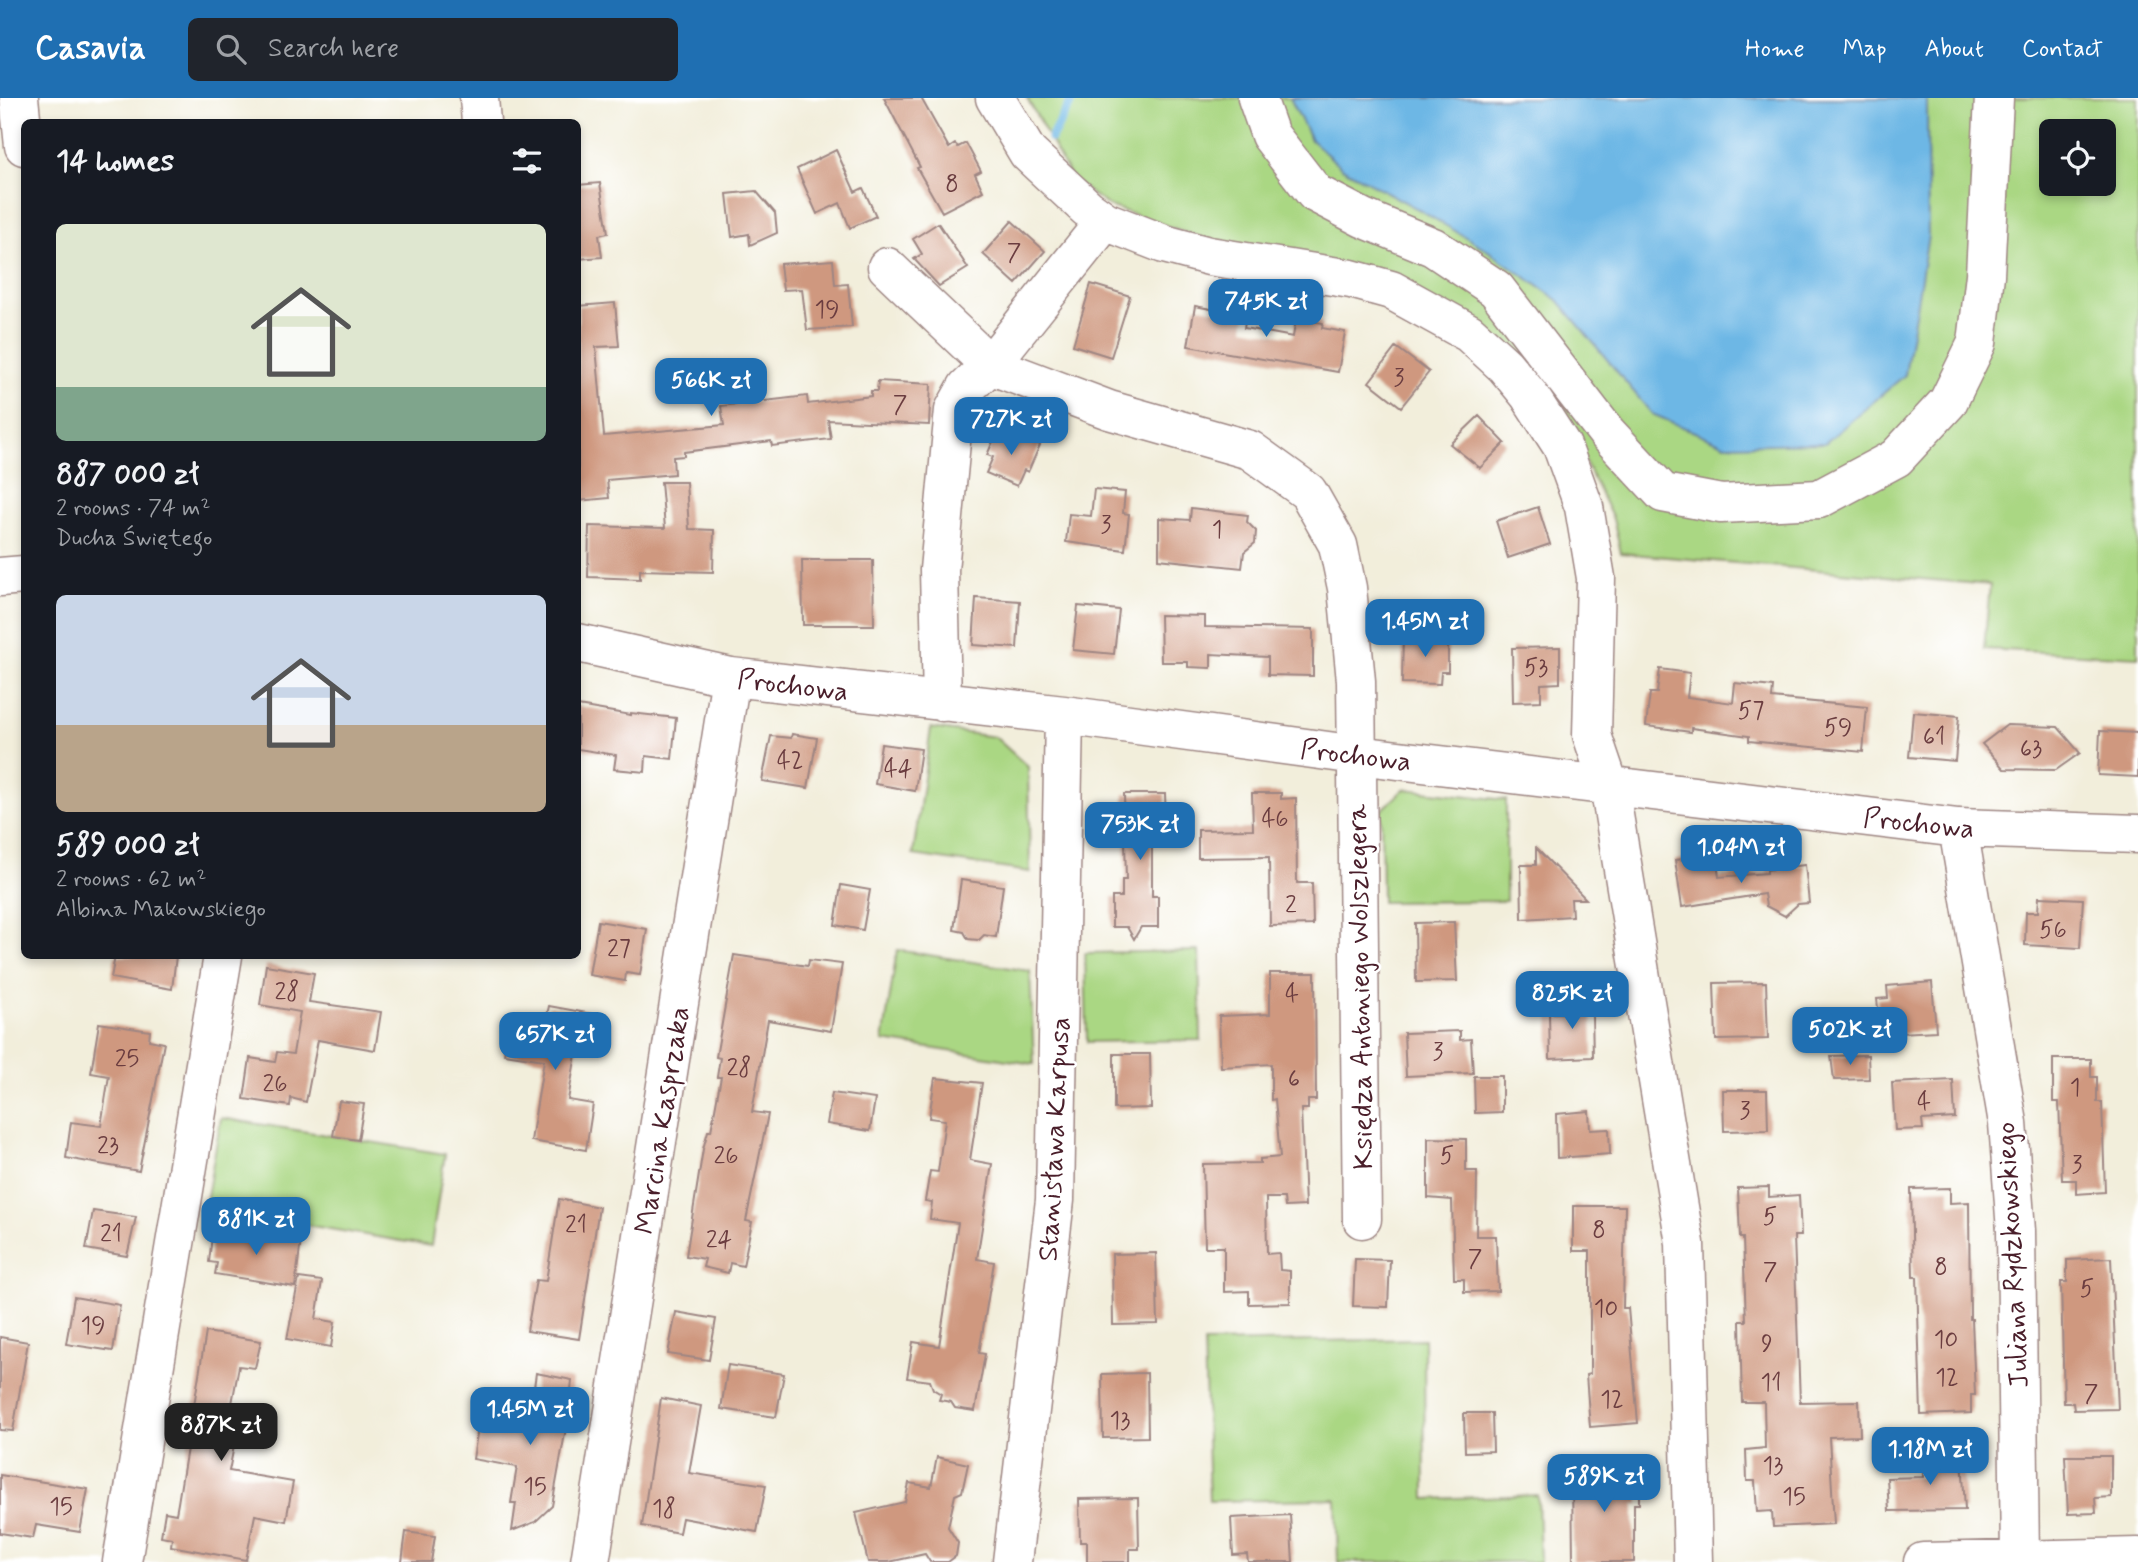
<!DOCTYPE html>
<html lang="en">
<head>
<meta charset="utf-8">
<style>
	:root { --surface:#171b24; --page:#20242c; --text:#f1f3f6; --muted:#9ea1a6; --accent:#1f6fb2 }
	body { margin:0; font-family:Mynerve,sans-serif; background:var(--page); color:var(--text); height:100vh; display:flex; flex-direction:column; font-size:26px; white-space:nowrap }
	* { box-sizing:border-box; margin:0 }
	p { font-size:23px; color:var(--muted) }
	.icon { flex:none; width:38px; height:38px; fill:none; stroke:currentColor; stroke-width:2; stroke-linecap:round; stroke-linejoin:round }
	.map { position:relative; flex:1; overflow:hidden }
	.side { position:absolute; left:21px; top:21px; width:560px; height:840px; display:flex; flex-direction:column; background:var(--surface); border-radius:10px; box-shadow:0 4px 10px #0003 }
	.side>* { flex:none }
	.controls { position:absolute; left:2039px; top:21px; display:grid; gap:14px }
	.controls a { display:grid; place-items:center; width:77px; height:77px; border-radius:10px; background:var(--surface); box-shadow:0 4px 10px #0003; font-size:35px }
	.price { position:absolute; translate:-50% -60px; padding:0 16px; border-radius:14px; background:var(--accent); color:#fff; font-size:23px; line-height:46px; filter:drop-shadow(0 2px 4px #0008) }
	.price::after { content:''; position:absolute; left:50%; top:42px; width:21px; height:16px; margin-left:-10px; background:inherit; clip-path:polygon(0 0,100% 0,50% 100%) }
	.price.selected { background:#222; color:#fff }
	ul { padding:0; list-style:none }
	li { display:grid; align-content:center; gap:14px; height:371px; padding:0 35px }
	li span { display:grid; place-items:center; height:217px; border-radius:10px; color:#555 }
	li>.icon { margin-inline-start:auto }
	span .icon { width:126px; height:126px; fill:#fffc; stroke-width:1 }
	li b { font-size:30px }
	h2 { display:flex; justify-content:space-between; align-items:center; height:84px; padding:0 35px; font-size:30px }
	header { display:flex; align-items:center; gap:42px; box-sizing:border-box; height:98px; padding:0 35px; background:var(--accent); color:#fff }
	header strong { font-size:33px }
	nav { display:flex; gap:38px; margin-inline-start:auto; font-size:24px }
	.search { width:490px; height:63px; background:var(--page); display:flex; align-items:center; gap:18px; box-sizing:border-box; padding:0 24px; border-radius:10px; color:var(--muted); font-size:26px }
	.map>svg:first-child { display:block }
	.green { fill:#aad783; stroke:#7a7b57; stroke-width:2; fill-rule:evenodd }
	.water { fill:#6db7e5; stroke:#5c6b88; stroke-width:2 }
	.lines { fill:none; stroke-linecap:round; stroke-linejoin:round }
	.stream { stroke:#6db7e5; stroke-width:9 }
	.building { fill:#cf987f }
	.minor-casing { stroke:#9e8683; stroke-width:41 }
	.minor { stroke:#fff; stroke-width:38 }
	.labels { text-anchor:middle; stroke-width:5; stroke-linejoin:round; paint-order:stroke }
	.number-label { font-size:24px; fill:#6b3d40 }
	.street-label { font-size:28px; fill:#4a1f2b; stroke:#fff }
</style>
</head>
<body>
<header>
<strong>Casavia</strong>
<div class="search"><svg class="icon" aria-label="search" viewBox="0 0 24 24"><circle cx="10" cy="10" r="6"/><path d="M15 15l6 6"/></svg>Search here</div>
<nav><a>Home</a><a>Map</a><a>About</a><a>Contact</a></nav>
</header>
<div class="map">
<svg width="2138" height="1464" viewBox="0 0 2138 1464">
	<rect width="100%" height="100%" fill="#fff"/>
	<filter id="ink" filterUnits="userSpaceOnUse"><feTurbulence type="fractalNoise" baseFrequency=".0143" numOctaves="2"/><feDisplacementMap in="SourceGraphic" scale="14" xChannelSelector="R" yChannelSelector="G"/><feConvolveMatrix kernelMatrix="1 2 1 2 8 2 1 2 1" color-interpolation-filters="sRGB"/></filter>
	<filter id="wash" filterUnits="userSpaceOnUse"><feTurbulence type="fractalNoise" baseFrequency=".00686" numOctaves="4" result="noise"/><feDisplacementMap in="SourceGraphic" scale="28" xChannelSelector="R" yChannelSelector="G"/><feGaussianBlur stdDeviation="1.57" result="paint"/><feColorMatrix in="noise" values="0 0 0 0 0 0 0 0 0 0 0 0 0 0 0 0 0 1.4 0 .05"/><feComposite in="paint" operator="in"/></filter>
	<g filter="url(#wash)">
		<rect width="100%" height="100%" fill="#f2eedb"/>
		<path class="green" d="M1027,0H2138V559L1984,551L1990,487L1621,455L1613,421L1574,341L1495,240L1109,108L1072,82ZM2051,33H2104V86H2051Z
			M931,630L995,639L1028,669L1030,774L913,757Z
			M1404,691L1506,702V803L1382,804L1381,713Z
			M897,852L1030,873L1034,966L883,943Z
			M1199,853L1201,942L1087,944L1085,855Z
			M221,1020L445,1056L431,1148L205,1110Z
			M1424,1241L1425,1401L1538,1397L1540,1464H1338L1336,1401L1209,1403L1204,1245Z"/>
		<path class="water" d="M1290,0H1927L1928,138L1905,277L1825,345L1725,347L1652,316L1558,202L1484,150L1416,110L1342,70L1311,42Z"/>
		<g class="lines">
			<path class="stream" d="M1051,40L1073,0"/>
		</g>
		<g id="blocks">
			<path class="building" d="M884,0H921L949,50L955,46L958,49L966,45L981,73L975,76L983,93L942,114L917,70L920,69Z
				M836,52L855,94L863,90L876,118L850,130L840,105L817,116L797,71Z
				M600,85L608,135L599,137L602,159L578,161V87Z
				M756,93L775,115L777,135L750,147L749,136L732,139L727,96Z
				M1012,123L1045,153L1016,186L983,156Z
				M938,125L968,170L939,188L914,161L922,156L913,141Z
				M833,162L835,187L848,186L852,229L807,232L802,191L783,192L780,166Z
				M1091,186L1130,198L1111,259L1073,247Z
				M615,205L619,248L596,249L604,338L724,327L721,308L807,298L808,306L871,298V293H877L878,283L931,286L929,327L828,322L831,341L772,348L771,343L684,354V358L673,359L674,376L607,382L609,400L578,403V208Z
				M1217,207L1247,212L1244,230L1293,239L1296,221L1323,225L1322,230L1345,234L1338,274L1188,248L1195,208L1216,212Z
				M1396,249L1429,274L1401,309L1369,284Z
				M1479,318L1505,345L1480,370L1450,346Z
				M999,330L1040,347L1028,374L1024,372L1017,388L986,375L993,359L987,357Z
				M661,384H686L689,431L714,432L713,474L640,472V481L588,479L589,428L665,430Z
				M1094,391L1125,394L1123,415L1129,416L1125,452L1066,444L1069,416L1091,418Z
				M1538,409L1550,446L1508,460L1496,423Z
				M1191,410L1248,417L1247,424L1256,433L1255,445L1244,454L1242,470L1159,461V420L1190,422Z
				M802,462H873L874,527H803Z
				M976,500L1020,503L1017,550L973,547Z
				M1078,508L1119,512L1114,556L1073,552Z
				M1160,517L1205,518V529L1313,531V578L1268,577V559L1211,556V570L1188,569V564H1161Z
				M1403,537H1448V574H1441L1440,586L1402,585Z
				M1560,549V585L1541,586V603L1513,604L1512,550Z
				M1660,571L1690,575L1687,599L1733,605L1735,585L1773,589L1772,600L1867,609L1863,654L1749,643V638L1691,630V634L1646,628L1650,595H1657Z
				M578,608L631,617V615L676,620L672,661L646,658L645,674L614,671L616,657L578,651Z
				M1913,614L1959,618L1955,663L1909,659Z
				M2007,627L2058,629L2080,655L2056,672L2004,671L1982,646Z
				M2100,633L2138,635V679L2098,677Z
				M792,636L817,640L808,690L762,683L771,638L791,640Z
				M881,646L921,651L915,693L875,686Z
				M1252,695H1281V701L1296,700L1297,785H1312L1313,827L1270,828L1269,759L1198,760V732L1253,731Z
				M1124,696H1165L1167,744H1152V798H1158V829H1141L1134,841L1127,829H1112V799H1122V782H1126Z
				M1536,750L1586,801H1571L1572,818L1522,821L1521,767H1536Z
				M1716,758L1719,779L1767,775V772L1805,767L1809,805L1798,806L1785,818L1766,808L1764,796L1682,809L1675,762Z
				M961,782L1003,788L996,839L984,837L979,842L968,841L964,834L954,832Z
				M841,787L870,792L863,832L835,827Z
				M2039,799L2083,801L2080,850L2025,847L2026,814H2038Z
				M598,823L647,831L640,877L626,875L625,883L589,877Z
				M1454,824L1457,883L1416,884L1415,825Z
				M734,857L808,868L809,862L842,866L831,933L768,922L752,1014L768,1016L746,1123L752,1124L743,1168L730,1165L728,1175L703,1169L705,1161L686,1158L703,1051L708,1033H711L721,979H717L720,960L716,959Z
				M115,858H176L172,891L111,880Z
				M266,867L314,875L309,904L381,914L375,952L318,942L306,1004L291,1000L290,1008L244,1001L250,960L275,964L277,954L293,956L300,914L260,907Z
				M1270,875H1315L1316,1002H1308V1011H1301L1305,1108L1285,1109L1284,1100H1266L1267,1156L1279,1155L1280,1172L1290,1173V1205L1249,1206V1193L1224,1194V1149H1205L1203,1066L1260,1065V1061L1280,1059L1275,1001L1271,1002V966L1221,969L1219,918L1270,916Z
				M1766,884L1768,941L1716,942L1714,885Z
				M1932,884L1936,933L1881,936L1877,901L1888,900L1887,888Z
				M1589,901L1590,913H1592L1593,959L1550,961L1549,915H1563L1562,902Z
				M549,908L598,917L594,942L579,939L568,1002L593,1006L586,1052L531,1043L544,962L504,956L511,917L546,922Z
				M99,925L150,933L149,942L164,945L139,1073L66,1060L71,1024L101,1028L109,978L91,975Z
				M1460,933V942L1471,941L1473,975L1406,978L1404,935Z
				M1114,956H1150L1151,1010L1114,1011Z
				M1868,957L1869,981L1834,982L1831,958Z
				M2053,961H2091V979H2097V1004H2102L2105,1094L2076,1096V1082H2062L2059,1004H2053Z
				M1474,978H1502V1014L1475,1015Z
				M935,980L982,985L970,1062L992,1066L977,1161L994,1164L979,1255L985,1256L975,1313L955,1310L951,1304L939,1302L941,1296L933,1291L930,1283L907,1280L913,1244L939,1248L958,1125L930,1121L932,1104L925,1103L930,1073L938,1074L945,1022L929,1020Z
				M1953,982L1955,1020L1922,1022L1923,1031L1895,1032L1892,985Z
				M1723,992H1767L1768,1032L1724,1033Z
				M832,995L875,1001L870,1033L827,1026Z
				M339,1003L364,1006L358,1042L333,1038Z
				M1589,1013L1590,1032L1609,1031L1610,1056L1557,1060L1556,1016Z
				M1428,1040L1466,1041V1073H1477L1476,1138H1496L1498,1193L1464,1194V1181H1454L1452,1102L1428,1100Z
				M1769,1089V1099L1799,1097L1801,1138H1794L1800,1304L1859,1303L1860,1338L1829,1339L1834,1426L1773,1429L1772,1413L1757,1414L1755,1383H1747L1746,1352L1765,1350L1764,1304H1742L1740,1223H1746L1743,1140H1740L1738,1090Z
				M1950,1090V1105L1969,1104L1970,1221H1972L1975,1297H1971V1315L1921,1317L1917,1179H1913L1911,1091Z
				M559,1101L599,1109L579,1241L527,1233L536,1182L546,1183Z
				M1573,1108H1625L1623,1210H1628L1638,1325L1590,1329L1586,1277L1590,1276V1153H1573Z
				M93,1113L136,1119L127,1158L86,1151Z
				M223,1131L301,1142L295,1189L215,1176L217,1165L209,1164L212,1138L221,1140Z
				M1156,1155L1158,1226L1113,1227L1112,1156Z
				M2111,1160L2118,1311L2074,1312L2073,1305H2064L2061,1184H2067V1162Z
				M1355,1161L1390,1162L1388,1209L1353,1208Z
				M299,1180L322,1183L316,1221L335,1224L331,1249L287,1241Z
				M74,1199L120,1207L113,1253L66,1246Z
				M676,1214L716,1221L709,1262L668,1256Z
				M206,1234L261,1243L255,1270L239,1268L230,1316L240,1318L229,1373L293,1384L286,1423L255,1417L246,1462L171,1448L172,1440L161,1438L165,1414L176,1416L178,1405Z
				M0,1239L28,1244L13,1333L0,1332Z
				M728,1267L784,1276L776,1319L721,1311Z
				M536,1275L572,1282L569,1313L552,1408L535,1424L512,1433L516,1405H511L517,1369L473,1361L480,1317L529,1325Z
				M1147,1275L1148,1339L1103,1340L1102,1276Z
				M661,1300L701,1308L689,1375L766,1387L757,1434L682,1420L679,1435L642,1428Z
				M1464,1315H1492L1493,1353L1465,1354Z
				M1923,1358H1962L1965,1412L1889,1413L1887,1380L1923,1379Z
				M2065,1358H2111V1399L2095,1400L2096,1415L2068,1416Z
				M937,1359L968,1366L962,1394L955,1397L948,1429L958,1445L956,1458L948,1464H930L925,1456L889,1464H868L856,1415L905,1404L909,1385L931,1389Z
				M1572,1370H1634V1382H1639V1406H1634V1464H1573Z
				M0,1377L88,1391L80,1434L36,1427L33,1440L0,1435Z
				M1138,1400L1139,1451H1130V1464H1087V1444H1080L1079,1401Z
				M1290,1417L1293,1464H1248L1247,1456L1233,1457L1231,1420Z
				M406,1434L435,1438L431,1464H402Z"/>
		</g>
	</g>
	<g filter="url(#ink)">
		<use href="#blocks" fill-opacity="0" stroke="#9e8683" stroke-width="2"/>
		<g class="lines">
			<defs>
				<path id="minor" d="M19,0L24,48
					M479,0L481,24
					M995,0L1028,55L1087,110L1105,123L1164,146L1209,158L1351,181L1391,192L1469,235L1505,268L1529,297L1562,348L1584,409L1596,480L1592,637L1609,687L1685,1145L1693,1464
					M1257,0L1270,37L1315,95L1363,120L1433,149L1496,191L1607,335L1663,395L1721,406L1819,401L1896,360L1948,304L1977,245L1985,177L1994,0
					M887,169L990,267L1109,312L1250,352L1308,394L1338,447L1347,490L1356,583L1362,1121
					M0,479L24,477
					M578,545L731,579L1064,617L1357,657L1958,730L2138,736
					M942,604L939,472L954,312L967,289L990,267L1105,123
					M1958,730L2008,1025L2016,1133L2020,1461
					M122,1464L223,858
					M590,1464L731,579
					M1012,1464L1055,1102L1064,617
					M1923,1464L2138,1459"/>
			</defs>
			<use href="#minor" class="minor-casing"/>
			<use href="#minor" class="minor"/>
		</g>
	</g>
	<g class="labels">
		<g class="number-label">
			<text x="952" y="93">8</text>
			<text x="1014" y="162">7</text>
			<text x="827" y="219">19</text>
			<text x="1399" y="287">3</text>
			<text x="900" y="314">7</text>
			<text x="1106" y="434">3</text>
			<text x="1217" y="439">1</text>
			<text x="1536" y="577">53</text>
			<text x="1751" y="620">57</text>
			<text x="1838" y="637">59</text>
			<text x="1934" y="646">61</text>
			<text x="2031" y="658">63</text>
			<text x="790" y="670">42</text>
			<text x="898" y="678">44</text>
			<text x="1275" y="728">46</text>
			<text x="1291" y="814">2</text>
			<text x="2053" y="839">56</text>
			<text x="619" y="858">27</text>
			<text x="287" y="901">28</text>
			<text x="1292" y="903">4</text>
			<text x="1438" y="961">3</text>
			<text x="127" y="968">25</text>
			<text x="739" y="977">28</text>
			<text x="1294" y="988">6</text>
			<text x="275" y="993">26</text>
			<text x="2075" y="997">1</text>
			<text x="1924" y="1011">4</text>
			<text x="1745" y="1020">3</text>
			<text x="108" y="1055">23</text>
			<text x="726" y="1065">26</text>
			<text x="1447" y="1065">5</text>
			<text x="2077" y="1074">3</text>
			<text x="1770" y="1126">5</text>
			<text x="576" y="1134">21</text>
			<text x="1599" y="1139">8</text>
			<text x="111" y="1143">21</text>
			<text x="719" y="1149">24</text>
			<text x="1475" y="1168">7</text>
			<text x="1941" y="1176">8</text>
			<text x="1770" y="1181">7</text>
			<text x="2087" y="1198">5</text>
			<text x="1606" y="1218">10</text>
			<text x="93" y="1235">19</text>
			<text x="1946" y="1249">10</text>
			<text x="1767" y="1253">9</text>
			<text x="1947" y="1287">12</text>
			<text x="1771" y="1292">11</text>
			<text x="2091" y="1303">7</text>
			<text x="1612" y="1309">12</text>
			<text x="1120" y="1330">13</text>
			<text x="1773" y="1375">13</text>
			<text x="535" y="1396">15</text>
			<text x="1794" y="1406">15</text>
			<text x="61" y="1416">15</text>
			<text x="664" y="1418">18</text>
		</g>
		<g class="street-label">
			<text transform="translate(793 586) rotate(7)" y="10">Prochowa</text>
			<text transform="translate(1356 656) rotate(7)" y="10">Prochowa</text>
			<text transform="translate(1919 724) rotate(6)" y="10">Prochowa</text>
			<text transform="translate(1359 889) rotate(-91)" y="10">Księdza Antoniego Wolszlegera</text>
			<text transform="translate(661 1022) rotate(-81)" y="10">Marcina Kasprzaka</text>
			<text transform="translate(1053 1041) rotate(-87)" y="10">Stanisława Karpusa</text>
			<text transform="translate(2011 1157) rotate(-93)" y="10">Juliana Rydzkowskiego</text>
		</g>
	</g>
</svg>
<div class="controls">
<a><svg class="icon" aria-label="locate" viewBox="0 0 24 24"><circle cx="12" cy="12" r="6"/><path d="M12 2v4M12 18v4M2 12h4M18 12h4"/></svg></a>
</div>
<b class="price" style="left:1266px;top:241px">745K zł</b>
<b class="price" style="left:711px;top:320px">566K zł</b>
<b class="price" style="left:1011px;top:359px">727K zł</b>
<b class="price" style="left:1425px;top:561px">1.45M zł</b>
<b class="price" style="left:1140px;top:764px">753K zł</b>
<b class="price" style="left:1741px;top:787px">1.04M zł</b>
<b class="price" style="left:1572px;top:933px">825K zł</b>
<b class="price" style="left:1850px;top:969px">502K zł</b>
<b class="price" style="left:555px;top:974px">657K zł</b>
<b class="price" style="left:256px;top:1159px">881K zł</b>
<b class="price" style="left:530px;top:1349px">1.45M zł</b>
<b class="price selected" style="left:221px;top:1365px">887K zł</b>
<b class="price" style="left:1930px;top:1389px">1.18M zł</b>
<b class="price" style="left:1604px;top:1416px">589K zł</b>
<section class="side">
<h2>14 homes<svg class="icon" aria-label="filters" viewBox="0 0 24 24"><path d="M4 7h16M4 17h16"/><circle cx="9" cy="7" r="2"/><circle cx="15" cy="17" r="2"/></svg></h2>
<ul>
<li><span style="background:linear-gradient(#dfe7d0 75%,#7fa58c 0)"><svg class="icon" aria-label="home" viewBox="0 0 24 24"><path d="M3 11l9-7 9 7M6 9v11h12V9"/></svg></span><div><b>887 000 zł</b><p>2 rooms · 74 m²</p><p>Ducha Świętego</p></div></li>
<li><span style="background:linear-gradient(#c9d6e8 60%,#b9a48a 0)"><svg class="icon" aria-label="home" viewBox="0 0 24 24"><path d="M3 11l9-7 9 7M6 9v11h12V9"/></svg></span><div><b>589 000 zł</b><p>2 rooms · 62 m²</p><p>Albina Makowskiego</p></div></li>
</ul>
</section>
</div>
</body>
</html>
